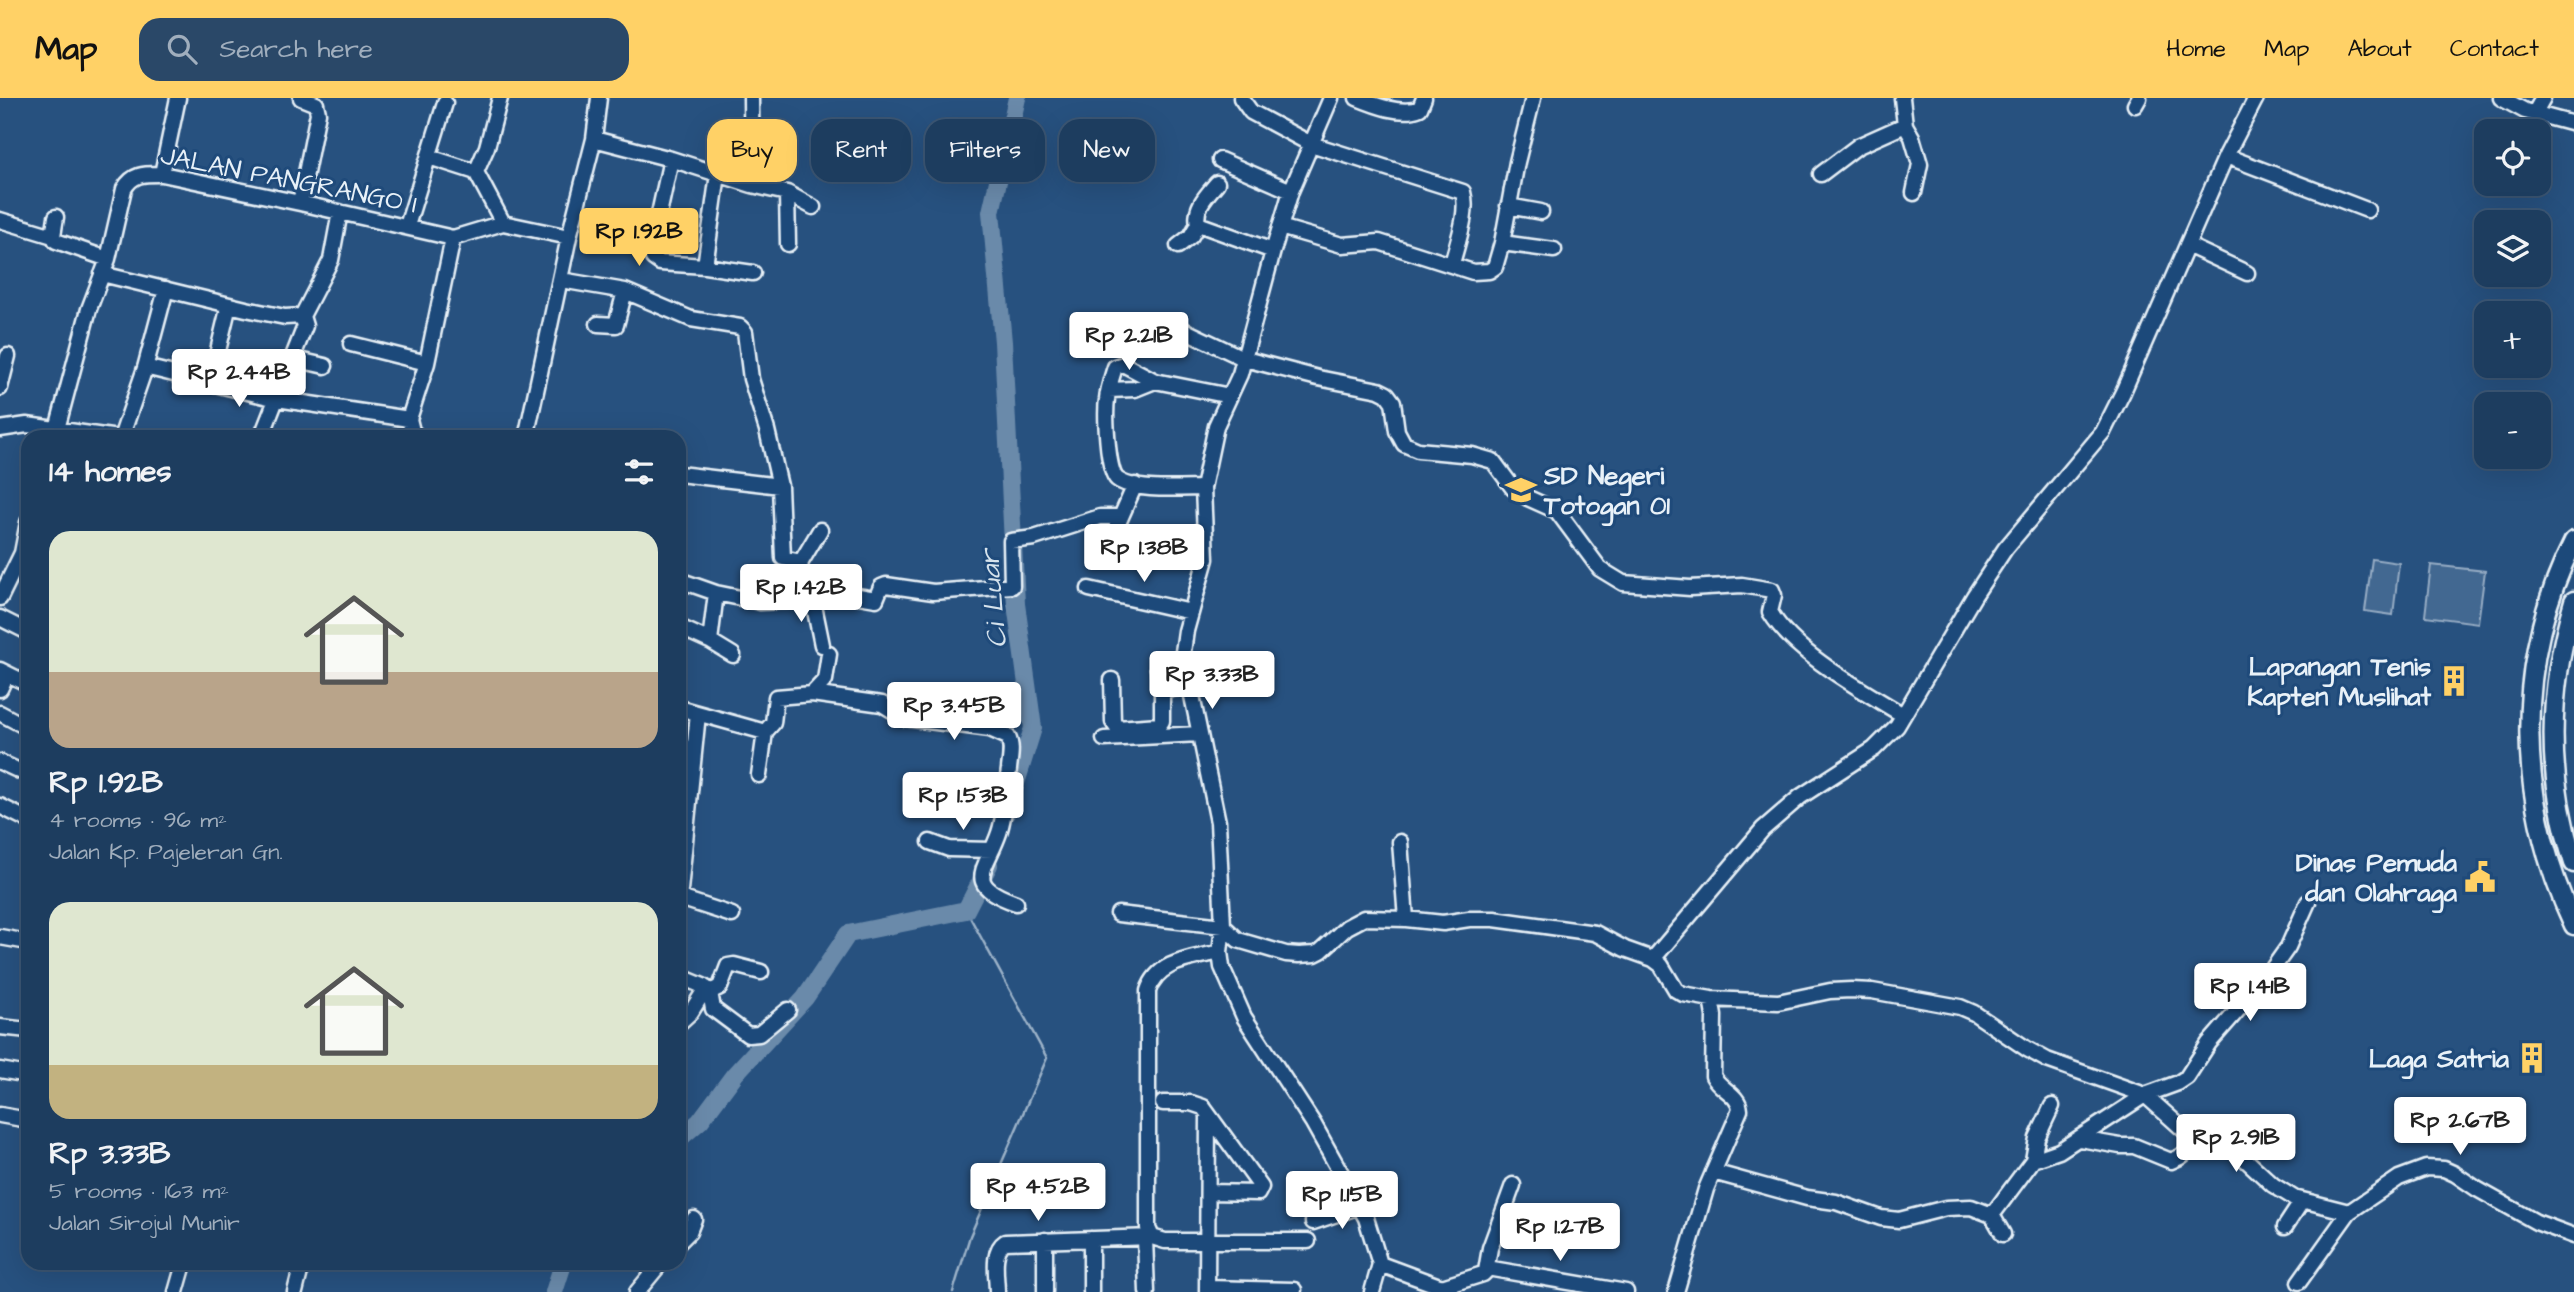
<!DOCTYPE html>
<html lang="en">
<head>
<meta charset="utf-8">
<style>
	:root { --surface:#1d3d5f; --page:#2a4868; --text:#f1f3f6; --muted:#a0aebd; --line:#3b5674; --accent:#ffd166 }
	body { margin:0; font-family:"Architects Daughter",sans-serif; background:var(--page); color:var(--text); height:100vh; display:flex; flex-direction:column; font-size:26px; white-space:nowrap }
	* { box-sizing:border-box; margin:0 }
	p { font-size:23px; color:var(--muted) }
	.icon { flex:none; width:38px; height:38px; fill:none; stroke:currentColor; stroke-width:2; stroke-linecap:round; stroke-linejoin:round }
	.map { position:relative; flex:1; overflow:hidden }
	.panel { position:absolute; left:21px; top:332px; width:665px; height:840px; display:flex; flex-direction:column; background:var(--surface); border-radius:21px; box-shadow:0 7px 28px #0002,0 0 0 2px var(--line) }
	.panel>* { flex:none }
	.banner { position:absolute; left:707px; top:21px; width:665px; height:63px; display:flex; gap:14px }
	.fabs { position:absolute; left:2474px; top:21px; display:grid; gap:14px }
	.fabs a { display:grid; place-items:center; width:77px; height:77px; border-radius:14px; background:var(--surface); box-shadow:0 7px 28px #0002,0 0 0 2px var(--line); font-size:35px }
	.price { position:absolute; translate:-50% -60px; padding:0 16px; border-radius:7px; background:#fff; color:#222; font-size:23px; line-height:46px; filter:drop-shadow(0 2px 4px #0008) }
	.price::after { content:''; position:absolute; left:50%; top:42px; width:21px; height:16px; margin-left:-10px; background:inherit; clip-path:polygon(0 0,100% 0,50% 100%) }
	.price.active { background:var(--accent); color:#111 }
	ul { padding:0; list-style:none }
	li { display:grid; align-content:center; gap:14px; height:371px; padding:0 28px }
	li span { display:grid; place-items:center; height:217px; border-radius:21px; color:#555 }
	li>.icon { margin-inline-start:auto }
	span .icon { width:126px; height:126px; fill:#fffc; stroke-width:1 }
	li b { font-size:30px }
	h2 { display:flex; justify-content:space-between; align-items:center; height:84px; padding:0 28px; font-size:30px }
	.chip { padding:0 24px; border-radius:21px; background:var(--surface); box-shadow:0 7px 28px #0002,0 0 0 2px var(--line); font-size:24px; line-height:63px }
	.chip.active { background:var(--accent); color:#111 }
	header { display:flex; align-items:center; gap:42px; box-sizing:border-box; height:98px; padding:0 35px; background:var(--accent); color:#111 }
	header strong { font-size:33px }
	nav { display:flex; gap:38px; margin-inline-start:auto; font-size:24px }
	.search { width:490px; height:63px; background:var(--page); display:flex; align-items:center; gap:18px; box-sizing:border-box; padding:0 24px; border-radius:21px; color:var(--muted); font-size:26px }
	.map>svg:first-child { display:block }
	.grass { fill:#436891; stroke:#96acc4; stroke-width:2 }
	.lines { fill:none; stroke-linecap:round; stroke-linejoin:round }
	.stream { stroke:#9db3c9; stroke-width:2.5 }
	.river { stroke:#6b8aaa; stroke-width:18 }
	.minor-casing { stroke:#e8f1f8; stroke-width:19 }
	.major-casing { stroke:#e8f1f8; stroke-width:23 }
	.minor { stroke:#1f4a7a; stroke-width:14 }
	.major { stroke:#1f4a7a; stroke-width:18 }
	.labels { text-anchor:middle; stroke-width:6; stroke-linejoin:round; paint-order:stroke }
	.street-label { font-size:26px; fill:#e8f1f8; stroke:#1f4a7a }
	.poi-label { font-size:26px; font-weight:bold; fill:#e8f1f8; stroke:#1f4a7a; text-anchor:end }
	.water-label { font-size:28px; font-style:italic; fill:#d5e2ec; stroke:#1f4a7a }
</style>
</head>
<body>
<header>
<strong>Map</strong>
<div class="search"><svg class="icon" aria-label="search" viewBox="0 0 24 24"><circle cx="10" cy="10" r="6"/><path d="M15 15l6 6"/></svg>Search here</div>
<nav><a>Home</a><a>Map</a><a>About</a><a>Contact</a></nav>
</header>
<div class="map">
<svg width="2574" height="1194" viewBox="0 0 2574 1194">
	<rect width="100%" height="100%" fill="#27517f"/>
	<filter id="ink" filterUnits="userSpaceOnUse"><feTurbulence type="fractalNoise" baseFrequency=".0143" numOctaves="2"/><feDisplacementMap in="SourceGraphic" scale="14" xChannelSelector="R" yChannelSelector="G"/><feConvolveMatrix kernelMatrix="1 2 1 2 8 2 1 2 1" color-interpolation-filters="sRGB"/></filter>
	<g filter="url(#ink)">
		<path class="grass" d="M2372,461L2399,465L2393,517L2365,513Z
			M2431,467L2485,473L2478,525L2425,518Z"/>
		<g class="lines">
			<path class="stream" d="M953,1194L970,1138L1047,960L966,812"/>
			<path class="river" d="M1007,714L1033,630L1016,506L1003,244L991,114L1017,0
				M679,1041L700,1023L735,976L805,900L848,836L966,812L989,767
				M554,1194L563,1166"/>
			<defs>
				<path id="minor" d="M500,0L487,49L476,74L503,125
					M751,0L752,87L787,95L813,109
					M1241,0L1251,14L1311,46L1463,94C1469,115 1457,145 1452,166
					M1331,0L1291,93L1273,153L1240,276L1216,328L1203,390L1206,461L1186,533L1183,554L1218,724L1223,828L1220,854L1222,869L1244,919L1313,1025L1366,1120L1380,1166L1372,1194
					M1357,0C1374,7 1402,18 1420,10L1424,0
					M1902,0L1905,27L1912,39L1920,66L1914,95
					M2501,0L2525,13L2574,26
					M2135,7L2139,0
					M2534,16L2543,0
					M594,41L671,61L752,87
					M2226,58L2367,112
					M429,59L476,74
					M671,61L652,148L653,160L660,165L705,168L753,175
					M1220,62L1291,93
					M162,76L178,0
					M1821,76L1858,48L1905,27
					M1217,85C1207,97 1194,109 1198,126L1273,153
					M787,95L788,146
					M300,105L318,15L316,6L301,0
					M1508,108L1541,114
					M56,119L53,138L56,143L108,161
					M0,122L53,138
					M407,128L445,5
					M1280,129L1342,147L1379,144L1473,174L1489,173L1495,169L1502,145L1517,64L1533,0
					M1502,145L1554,152
					M2187,147L2247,175
					M1178,148L1191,138L1198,126
					M705,168L718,76
					M102,176L246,211L285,219L302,218
					M561,182L625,193L691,221L740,229L745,234L751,281L767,332L780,388L783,460L801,464L799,478L803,502
					M302,218L331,162L340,114
					M598,226L616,227L625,193
					M1171,226L1245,261L1318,280L1379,292L1387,296L1393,304L1397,333L1404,346L1418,352L1472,357L1493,363L1513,390L1528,400L1557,413L1600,471L1623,485L1690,490L1742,487L1772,492L1774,497L1770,514C1795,556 1862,592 1903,617
					M351,246L427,265
					M294,261L325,268
					M145,270L153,271L277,301L409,321
					M210,286L229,207
					M0,290L8,258
					M1109,292L1135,291L1155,283
					M0,331L27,327L118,340
					M57,331L89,211L108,161L124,91C133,75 145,76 162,76L300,105L453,140L503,125L569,139
					M121,340L145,270L166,191
					M261,340L305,228L302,218
					M419,340L412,333L409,321L427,265L453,140
					M526,340L569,139L594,41L599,0
					M679,376L780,388
					M1203,390C1183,390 1133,394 1117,381C1107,372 1105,315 1107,301C1108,290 1112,279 1115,269L1123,266L1155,283L1230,298
					M1109,446L1135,387
					M801,464L820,432
					M679,482L716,495L760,504L803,502L812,498L840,495L876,501L881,489L886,487L933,494L1012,488L1011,443L1034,440L1100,419H1121
					M1089,491L1191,514
					M812,498L822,547
					M0,500L22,455L28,424
					M0,520L28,534
					M679,529L710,543L716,495
					M710,543L733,557
					M1158,570L1162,593
					M0,572L28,586
					M1112,582L1113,624L1117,630L1159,627L1162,623V593L1189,588
					M0,591L7,576
					M812,596L882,606L905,620L990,631L1008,639C1013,649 1010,660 1009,671C1006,693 1006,714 999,735C986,773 962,786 1016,805
					M679,610L765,634L773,625L776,599L812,596L825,582L829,556
					M0,615L28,630
					M1104,641L1199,636
					M0,664L28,677
					M759,677L765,634
					M0,708L28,722
					M930,744L949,751L992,752
					M1400,744L1406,821
					M680,800L732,817
					M679,802L698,616
					M1118,816L1223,828L1238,842L1286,856L1299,857L1315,856L1321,853L1347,829L1364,820L1406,821L1443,825L1469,821H1494L1595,835L1625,851L1653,861L1661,867L1676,892L1683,896L1711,901L1778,904L1830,893L1851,892L1872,893L1960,909L1974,915L2027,951L2047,962L2145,997L2184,1032L2220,1038L2273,1087L2294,1100L2349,1114
					M0,839L28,844
					M1220,854C1192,861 1158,862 1148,893V1130L1152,1139L1165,1143H1308
					M1653,861L1763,731L1800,699L1874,651L1897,628L1974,498L2005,451L2103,334L2123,294L2226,58L2256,0
					M679,878L703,888L710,894L713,911L748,937L759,936L788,912
					M710,894L720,889L728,868L734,867L761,874
					M679,925L691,914L706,890
					M0,929L28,932
					M0,972L28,977
					M1163,1005H1191L1203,1009L1261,1089L1258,1095L1209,1094
					M0,1017L28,1022
					M2080,1041L2120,1048H2134L2171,1063L2180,1059L2209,1037
					M2033,1062L2059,1053L2145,997L2178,985L2187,979L2209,945L2266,880L2288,849L2308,804
					M1713,1074L1807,1100L1836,1104L1881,1120L1899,1122L1946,1110L1971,1109L1992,1117L2003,1136
					M1992,1117L2033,1062L2037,1040L2052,1008
					M1313,1124L1360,1108
					M2285,1129L2302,1103
					M1145,1140L1147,1194
					M1091,1141V1194
					M679,1144L689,1134L694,1121
					M1380,1166L1442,1189L1483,1176L1486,1173L1490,1150L1513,1087
					M1487,1170L1626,1194
					M2299,1184L2349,1114L2399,1080L2426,1070L2444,1071L2455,1076L2477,1091L2536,1124L2574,1138
					M1207,1190L1294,1192
					M176,1194L184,1166
					M295,1194L302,1166
					M637,1194L660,1166
					M997,1194C997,1179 991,1153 1005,1144L1152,1139
					M1045,1194V1142
					M1207,1194L1208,1016
					M1676,1194L1706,1091L1740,1012C1739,996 1720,992 1713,978L1714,918L1711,901"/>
				<path id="major" d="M2574,443C2512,564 2517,706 2574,827
					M2574,503C2548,590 2546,679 2574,765"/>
			</defs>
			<use href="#minor" class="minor-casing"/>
			<use href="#major" class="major-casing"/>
			<use href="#minor" class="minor"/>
			<use href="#major" class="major"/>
		</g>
	</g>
	<defs>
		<symbol id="school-bare" viewBox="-9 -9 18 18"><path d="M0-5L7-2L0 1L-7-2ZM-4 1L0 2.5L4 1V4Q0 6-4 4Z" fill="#ffd166" stroke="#1f4a7a" stroke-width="2.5" paint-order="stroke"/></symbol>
		<symbol id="building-bare" viewBox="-9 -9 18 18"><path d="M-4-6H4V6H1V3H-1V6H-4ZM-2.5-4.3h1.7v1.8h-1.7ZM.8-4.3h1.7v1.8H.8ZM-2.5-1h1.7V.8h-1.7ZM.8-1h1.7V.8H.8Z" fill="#ffd166" stroke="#1f4a7a" stroke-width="2.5" paint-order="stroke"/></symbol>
		<symbol id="civic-bare" viewBox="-9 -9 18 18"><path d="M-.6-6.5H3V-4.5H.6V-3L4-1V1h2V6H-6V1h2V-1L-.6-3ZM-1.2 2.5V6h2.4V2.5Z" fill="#ffd166" stroke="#1f4a7a" stroke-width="2.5" paint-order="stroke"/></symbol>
	</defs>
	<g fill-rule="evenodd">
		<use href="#school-bare" x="1499" y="370" width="44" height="44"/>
		<use href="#building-bare" x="2432" y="561" width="44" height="44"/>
		<use href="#civic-bare" x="2458" y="757" width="44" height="44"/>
		<use href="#building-bare" x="2510" y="938" width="44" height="44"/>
	</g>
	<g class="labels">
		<g class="street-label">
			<text transform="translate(289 81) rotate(11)" y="9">JALAN PANGRANGO I</text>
		</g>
		<g class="poi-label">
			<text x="1544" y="386" text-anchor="start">SD Negeri<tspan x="1544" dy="30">Totogan 01</tspan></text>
			<text x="2431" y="577">Lapangan Tenis<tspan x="2431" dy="30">Kapten Muslihat</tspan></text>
			<text x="2457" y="773">Dinas Pemuda<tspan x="2457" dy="30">dan Olahraga</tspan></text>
			<text x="2509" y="969">Laga Satria</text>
		</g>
		<g class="water-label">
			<text transform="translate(992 501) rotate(-95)" y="10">Ci Luar</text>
		</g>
	</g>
</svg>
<div class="fabs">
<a><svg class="icon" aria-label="locate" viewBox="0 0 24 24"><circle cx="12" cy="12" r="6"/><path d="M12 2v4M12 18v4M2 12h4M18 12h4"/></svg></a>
<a><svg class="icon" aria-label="layers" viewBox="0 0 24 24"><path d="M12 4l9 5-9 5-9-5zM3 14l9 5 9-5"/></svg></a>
<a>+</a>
<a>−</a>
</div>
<b class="price active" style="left:639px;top:170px">Rp 1.92B</b>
<b class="price" style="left:1129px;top:274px">Rp 2.21B</b>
<b class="price" style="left:239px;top:311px">Rp 2.44B</b>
<b class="price" style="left:1144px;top:486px">Rp 1.38B</b>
<b class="price" style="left:801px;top:526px">Rp 1.42B</b>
<b class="price" style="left:1212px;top:613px">Rp 3.33B</b>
<b class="price" style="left:954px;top:644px">Rp 3.45B</b>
<b class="price" style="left:963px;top:734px">Rp 1.53B</b>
<b class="price" style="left:2250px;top:925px">Rp 1.41B</b>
<b class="price" style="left:2460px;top:1059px">Rp 2.67B</b>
<b class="price" style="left:2236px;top:1076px">Rp 2.91B</b>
<b class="price" style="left:1038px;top:1125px">Rp 4.52B</b>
<b class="price" style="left:1342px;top:1133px">Rp 1.15B</b>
<b class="price" style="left:1560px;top:1165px">Rp 1.27B</b>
<div class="banner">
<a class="chip active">Buy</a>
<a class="chip">Rent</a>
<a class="chip">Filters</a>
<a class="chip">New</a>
</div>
<section class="panel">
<h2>14 homes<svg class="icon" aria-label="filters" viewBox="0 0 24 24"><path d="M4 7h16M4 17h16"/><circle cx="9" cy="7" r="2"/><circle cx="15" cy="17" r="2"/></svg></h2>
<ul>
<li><span style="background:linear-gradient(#dfe7d0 65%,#b9a48a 0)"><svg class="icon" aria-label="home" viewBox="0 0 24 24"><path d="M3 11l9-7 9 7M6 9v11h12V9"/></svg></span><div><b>Rp 1.92B</b><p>4 rooms · 96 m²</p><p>Jalan Kp. Pajeleran Gn.</p></div></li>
<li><span style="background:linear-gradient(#dfe7d0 75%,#c2b280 0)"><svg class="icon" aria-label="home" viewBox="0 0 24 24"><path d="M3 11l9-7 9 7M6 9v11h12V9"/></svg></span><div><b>Rp 3.33B</b><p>5 rooms · 163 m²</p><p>Jalan Sirojul Munir</p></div></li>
</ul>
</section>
</div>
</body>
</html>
